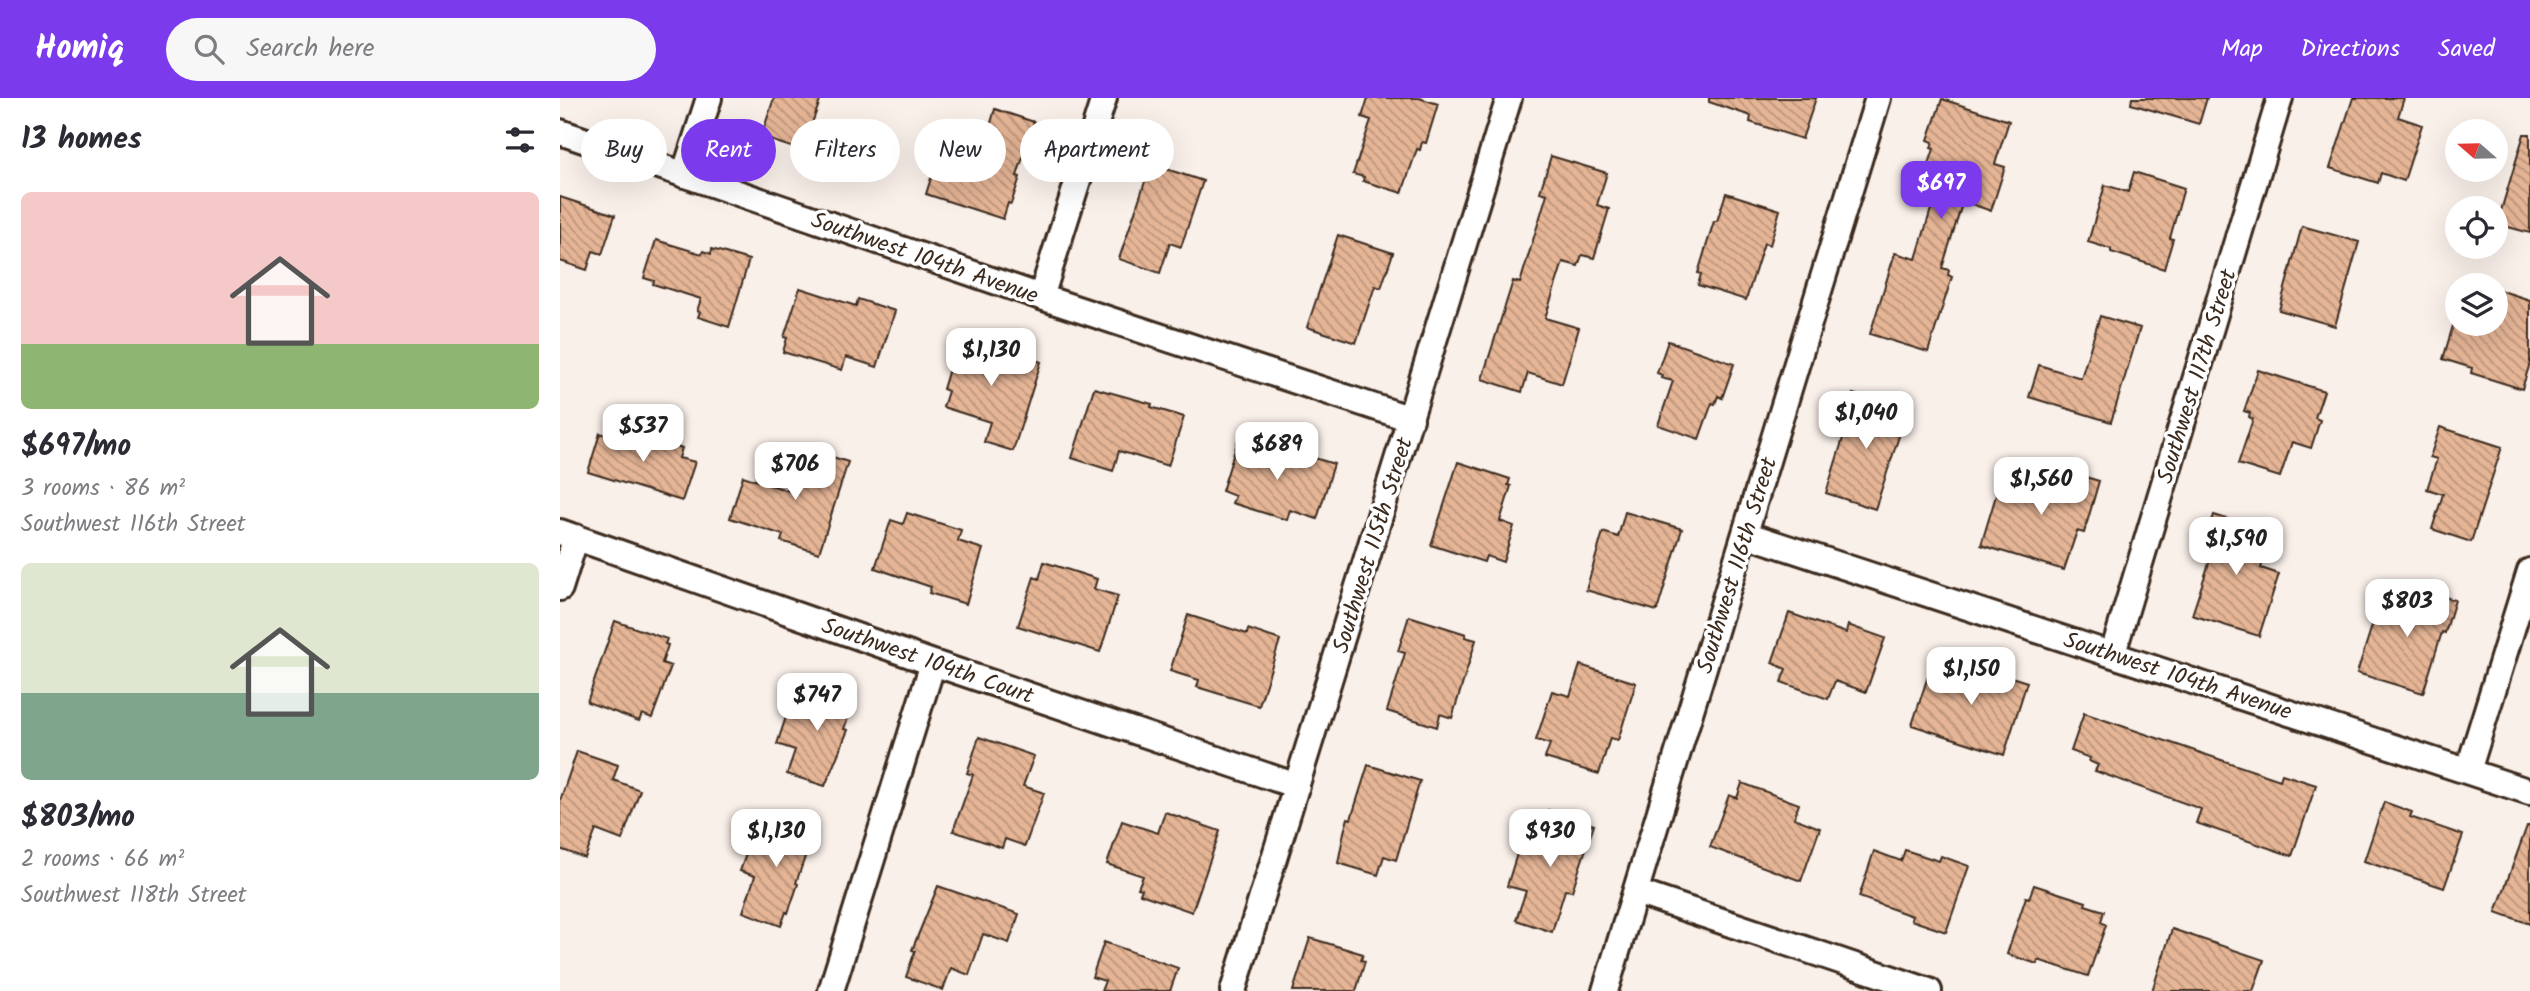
<!DOCTYPE html>
<html lang="en">
<head>
<meta charset="utf-8">
<style>
	:root { --surface:#fff; --page:#f7f7f7; --text:#2b2b33; --muted:#7c7c81; --accent:#7c3aed }
	body { margin:0; font-family:Kalam,sans-serif; background:var(--page); color:var(--text); height:100vh; display:flex; flex-direction:column; font-size:26px; white-space:nowrap }
	* { box-sizing:border-box; margin:0 }
	p { font-size:23px; color:var(--muted) }
	.icon { flex:none; width:38px; height:38px; fill:none; stroke:currentColor; stroke-width:2; stroke-linecap:round; stroke-linejoin:round }
	.map { position:relative; flex:1; overflow:hidden }
	.details { display:flex; flex-direction:column; background:var(--surface); width:560px }
	.details>* { flex:none }
	.top-card { position:absolute; left:21px; top:21px; width:665px; height:63px; display:flex; gap:14px }
	.needle { width:46px; rotate:290deg }
	.tools { position:absolute; left:1885px; top:21px; display:grid; gap:14px }
	.tools a { display:grid; place-items:center; width:63px; height:63px; border-radius:50%; background:var(--surface); box-shadow:0 7px 28px #0002; font-size:35px }
	.price { position:absolute; translate:-50% -60px; padding:0 16px; border-radius:14px; background:#fff; color:#222; font-size:23px; line-height:46px; filter:drop-shadow(0 2px 4px #0008) }
	.price::after { content:''; position:absolute; left:50%; top:42px; width:21px; height:16px; margin-left:-10px; background:inherit; clip-path:polygon(0 0,100% 0,50% 100%) }
	.price.current { background:var(--accent); color:#fff }
	ul { padding:0; list-style:none }
	li { display:grid; align-content:center; gap:14px; height:371px; padding:0 21px }
	li span { display:grid; place-items:center; height:217px; border-radius:10px; color:#555 }
	li>.icon { margin-inline-start:auto }
	span .icon { width:126px; height:126px; fill:#fffc; stroke-width:1 }
	li b { font-size:30px }
	h2 { display:flex; justify-content:space-between; align-items:center; height:84px; padding:0 21px; font-size:30px }
	.tag { padding:0 24px; border-radius:32px; background:var(--surface); box-shadow:0 7px 28px #0002; font-size:24px; line-height:63px }
	.tag.current { background:var(--accent); color:#fff }
	header { display:flex; align-items:center; gap:42px; box-sizing:border-box; height:98px; padding:0 35px; background:var(--accent); color:#fff }
	header strong { font-size:33px }
	nav { display:flex; gap:38px; margin-inline-start:auto; font-size:24px }
	.search { width:490px; height:63px; background:var(--page); display:flex; align-items:center; gap:18px; box-sizing:border-box; padding:0 24px; border-radius:38px; color:var(--muted); font-size:26px }
	main { display:flex; flex:1; min-height:0 }
	.map>svg:first-child { display:block }
	.building { fill:url(#building-back-hatch); stroke:#3b2a1e; stroke-width:2 }
	.lines { fill:none; stroke-linecap:round; stroke-linejoin:round }
	.minor-casing { stroke:#3b2a1e; stroke-width:30 }
	.minor { stroke:#fff; stroke-width:24 }
	.labels { text-anchor:middle; stroke-width:7; stroke-linejoin:round; paint-order:stroke }
	.street-label { font-size:23px; fill:#3b2a1e; stroke:#fff }
</style>
</head>
<body>
<header>
<strong>Homiq</strong>
<div class="search"><svg class="icon" aria-label="search" viewBox="0 0 24 24"><circle cx="10" cy="10" r="6"/><path d="M15 15l6 6"/></svg>Search here</div>
<nav><a>Map</a><a>Directions</a><a>Saved</a></nav>
</header>
<main>
<section class="details">
<h2>13 homes<svg class="icon" aria-label="filters" viewBox="0 0 24 24"><path d="M4 7h16M4 17h16"/><circle cx="9" cy="7" r="2"/><circle cx="15" cy="17" r="2"/></svg></h2>
<ul>
<li><span style="background:linear-gradient(#f6c9c9 70%,#8fb573 0)"><svg class="icon" aria-label="home" viewBox="0 0 24 24"><path d="M3 11l9-7 9 7M6 9v11h12V9"/></svg></span><div><b>$697/mo</b><p>3 rooms · 86 m²</p><p>Southwest 116th Street</p></div></li>
<li><span style="background:linear-gradient(#dfe7d0 60%,#7fa58c 0)"><svg class="icon" aria-label="home" viewBox="0 0 24 24"><path d="M3 11l9-7 9 7M6 9v11h12V9"/></svg></span><div><b>$803/mo</b><p>2 rooms · 66 m²</p><p>Southwest 118th Street</p></div></li>
</ul>
</section>
<div class="map">
<svg width="1970" height="893" viewBox="0 0 1970 893">
	<defs>
		<pattern id="building-back-hatch" width="6" height="6" patternUnits="userSpaceOnUse" patternTransform="scale(1.75)"><rect width="6" height="6" fill="#e5b596"/><path d="M-1 5l2 2M0 0l6 6M5-1l2 2" fill="none" stroke="#bb937a"/></pattern>
	</defs>
	<rect width="100%" height="100%" fill="#faf0ea"/>
	<filter id="ink" filterUnits="userSpaceOnUse"><feTurbulence type="fractalNoise" baseFrequency=".0143" numOctaves="2"/><feDisplacementMap in="SourceGraphic" scale="14" xChannelSelector="R" yChannelSelector="G"/><feConvolveMatrix kernelMatrix="1 2 1 2 8 2 1 2 1" color-interpolation-filters="sRGB"/></filter>
	<g filter="url(#ink)">
		<path class="building" d="M214,0H261L249,34L246,33L240,52L201,39Z
			M808,0H859L878,6L866,45L862,44L860,52L857,51L842,95L803,83L804,79L793,76L811,22L802,19Z
			M1149,0H1256L1242,41L1190,24L1191,18L1149,4Z
			M1572,0H1647L1639,26L1571,6Z
			M1793,0H1844L1838,19L1862,27L1844,83L1821,75L1818,85L1770,70Z
			M1382,1L1449,23L1435,66L1445,69L1431,113L1403,103L1382,170L1389,172L1388,177L1392,179L1368,254L1310,236L1335,155L1356,161L1374,101L1359,96L1374,51L1371,50L1373,44L1368,42Z
			M435,11L474,24L457,78L460,79L451,106L448,105L443,121L366,96L376,64L411,76L425,34L428,35Z
			M1964,36H1970V135L1937,126Z
			M991,58L1047,75L1037,107L1049,111L1034,160L1022,157L1018,168L1003,164L985,220L1019,230L1002,286L968,275L962,294L922,281L953,183L960,185L987,96L980,94Z
			M591,66L643,83L621,149L610,145L600,175L559,161Z
			M1574,74L1624,90L1610,140L1613,141L1604,171L1551,154V151L1528,144L1545,87L1568,94Z
			M1166,95L1220,112L1210,147L1204,145L1186,202L1138,187L1141,176L1138,175L1154,123H1157Z
			M0,99L55,117L42,156L33,153L27,172L0,163Z
			M1742,128L1799,144L1775,228L1719,212Z
			M778,137L833,155L821,190L815,188L796,245L747,229Z
			M96,142L142,156L143,153L151,156L152,151L189,162L169,229L138,219L140,214L137,213L141,201L93,186L94,183L84,180Z
			M240,190L296,208L298,201L335,213L317,269L286,259L282,272L223,254L227,240L224,239Z
			M1936,191L1970,202V265L1962,291L1911,275L1912,270L1883,261L1895,221L1897,226H1936Z
			M1540,218L1580,230L1551,324L1469,299L1479,267L1521,280Z
			M399,238L481,264L453,353L424,344L430,324L383,309L388,293L383,291Z
			M1108,243L1174,266L1162,300L1158,298L1155,306L1152,305L1139,341L1098,327L1113,283L1101,280L1102,277L1097,275Z
			M1698,272L1764,293L1755,320L1760,322L1751,350L1732,344L1720,379L1678,366L1693,321L1689,319L1690,315L1684,313Z
			M534,290L592,306L591,309L624,319L608,368L559,353L553,373L512,360Z
			M1293,296L1347,314L1315,411L1266,395L1284,337L1280,336Z
			M1880,329L1942,349L1911,444L1872,431L1883,396L1867,391L1877,361L1870,359Z
			M70,333L122,350L119,360L135,364L122,403L28,374L40,335L59,341L60,338L68,340Z
			M678,342L735,361L738,355L774,366L757,421L730,412L727,422L672,405L675,398L662,393Z
			M242,353L256,357L257,354L288,364L259,455L221,443L223,437L170,420L183,378L229,393Z
			M898,364L950,381L948,387L951,388L940,423L954,428L943,464L926,458L924,464L871,447Z
			M1485,367L1539,383L1524,435L1517,433L1504,472L1421,447L1441,381L1477,391Z
			M1065,414L1122,431L1097,513L1026,492L1043,434L1058,439Z
			M347,415L401,432L398,443L423,451L406,506L369,495L371,489L315,470L331,422L343,426Z
			M1654,417L1712,435L1701,470L1719,476L1699,538L1632,517L1650,462L1640,459Z
			M484,464L537,481L534,491L558,498L540,554L458,528L474,479L479,481Z
			M1843,487L1895,502L1885,535L1882,534L1863,595L1797,575L1818,509L1835,514Z
			M1229,515L1286,535L1288,527L1325,540L1306,594L1275,583L1268,601L1221,584L1226,571L1212,565Z
			M628,517L687,536L688,531L720,542L699,608L637,589L639,582L610,573Z
			M849,518L906,536L905,539L916,542L892,620L880,616L877,629L827,613L845,555L838,553Z
			M55,523L107,541L105,546L108,547L102,565L111,568L92,620L82,616L79,623L27,604Z
			M1372,566L1426,583L1429,572L1467,584L1444,657L1352,627Z
			M1020,567L1076,585L1058,642L1050,640L1039,676L985,660L990,646L976,642L992,593L1010,598Z
			M259,584L296,597L284,631L288,632L265,688L227,676L235,652L217,646L231,604L250,610Z
			M1524,615L1720,682L1722,676L1756,687L1732,758L1636,725L1641,711L1535,673L1538,667L1529,663L1530,660L1511,653Z
			M419,639L474,658L463,688L484,695L465,748L445,741L442,750L393,733L413,677L407,675Z
			M17,653L58,667L53,682L80,692L62,742L36,732L25,760L0,751V703Z
			M808,667L860,683L836,762L824,758L818,777L778,765L784,734L788,720L791,721Z
			M1182,685L1239,706L1234,720L1260,730L1241,783L1150,749L1169,697L1177,700Z
			M1824,704L1852,714L1850,719L1903,737L1884,790L1804,763Z
			M988,712L1034,727L1012,793L1005,792L992,834L956,822L966,793L947,788L960,746L976,751Z
			M605,714L660,733L632,814L580,796L582,791L578,790L583,778L547,766L562,723L598,735Z
			M216,717L255,730L236,785L238,786L228,815L226,814L221,828L183,814L195,778L180,773L193,736L208,741Z
			M1967,728H1970V826L1936,814Z
			M1345,752L1379,763L1381,758L1409,768L1386,834L1351,822L1352,818L1299,799L1314,753L1341,763Z
			M1474,787L1526,804L1525,807L1544,813L1541,824L1546,827L1528,878L1478,862L1477,866L1447,856L1466,799L1469,800Z
			M378,788L459,816L449,845L423,836L409,877L391,870L383,892L346,879L355,853L352,852Z
			M1612,831L1704,862L1693,893H1592Z
			M750,840L803,856L801,862L805,863L796,893H733Z
			M544,844L618,870L610,893H541L545,883L532,879Z"/>
		<g class="lines">
			<defs>
				<path id="minor" d="M0,34L481,199L851,321
					M124,77L149,0
					M481,199L544,0
					M0,434L373,565L737,688
					M1185,436L1970,694
					M0,490L16,439
					M1553,555L1720,0
					M1908,673L1970,473
					M1076,794L1369,893
					M271,893L373,565
					M673,893L949,0
					M1045,893L1318,0"/>
			</defs>
			<use href="#minor" class="minor-casing"/>
			<use href="#minor" class="minor"/>
		</g>
	</g>
	<g class="labels">
		<g class="street-label">
			<text transform="translate(365 159) rotate(19)" y="8">Southwest 104th Avenue</text>
			<text transform="translate(1636 278) rotate(-73)" y="8">Southwest 117th Street</text>
			<text transform="translate(812 447) rotate(-73)" y="8">Southwest 115th Street</text>
			<text transform="translate(1176 467) rotate(-73)" y="8">Southwest 116th Street</text>
			<text transform="translate(368 562) rotate(19)" y="8">Southwest 104th Court</text>
			<text transform="translate(1618 577) rotate(18)" y="8">Southwest 104th Avenue</text>
		</g>
	</g>
</svg>
<div class="tools">
<a><svg class="needle" viewBox="-14 -14 28 28"><path d="M0-13l5 13h-10z" fill="#e53935"/><path d="M0 13l5-13h-10z" fill="#7c7c81"/></svg></a>
<a><svg class="icon" aria-label="locate" viewBox="0 0 24 24"><circle cx="12" cy="12" r="6"/><path d="M12 2v4M12 18v4M2 12h4M18 12h4"/></svg></a>
<a><svg class="icon" aria-label="layers" viewBox="0 0 24 24"><path d="M12 4l9 5-9 5-9-5zM3 14l9 5 9-5"/></svg></a>
</div>
<b class="price current" style="left:1381px;top:123px">$697</b>
<b class="price" style="left:431px;top:290px">$1,130</b>
<b class="price" style="left:1306px;top:353px">$1,040</b>
<b class="price" style="left:83px;top:366px">$537</b>
<b class="price" style="left:717px;top:384px">$689</b>
<b class="price" style="left:235px;top:404px">$706</b>
<b class="price" style="left:1481px;top:419px">$1,560</b>
<b class="price" style="left:1676px;top:479px">$1,590</b>
<b class="price" style="left:1847px;top:541px">$803</b>
<b class="price" style="left:1411px;top:609px">$1,150</b>
<b class="price" style="left:257px;top:635px">$747</b>
<b class="price" style="left:216px;top:771px">$1,130</b>
<b class="price" style="left:990px;top:771px">$930</b>
<div class="top-card">
<a class="tag">Buy</a>
<a class="tag current">Rent</a>
<a class="tag">Filters</a>
<a class="tag">New</a>
<a class="tag">Apartment</a>
</div>
</div>
</main>
</body>
</html>
